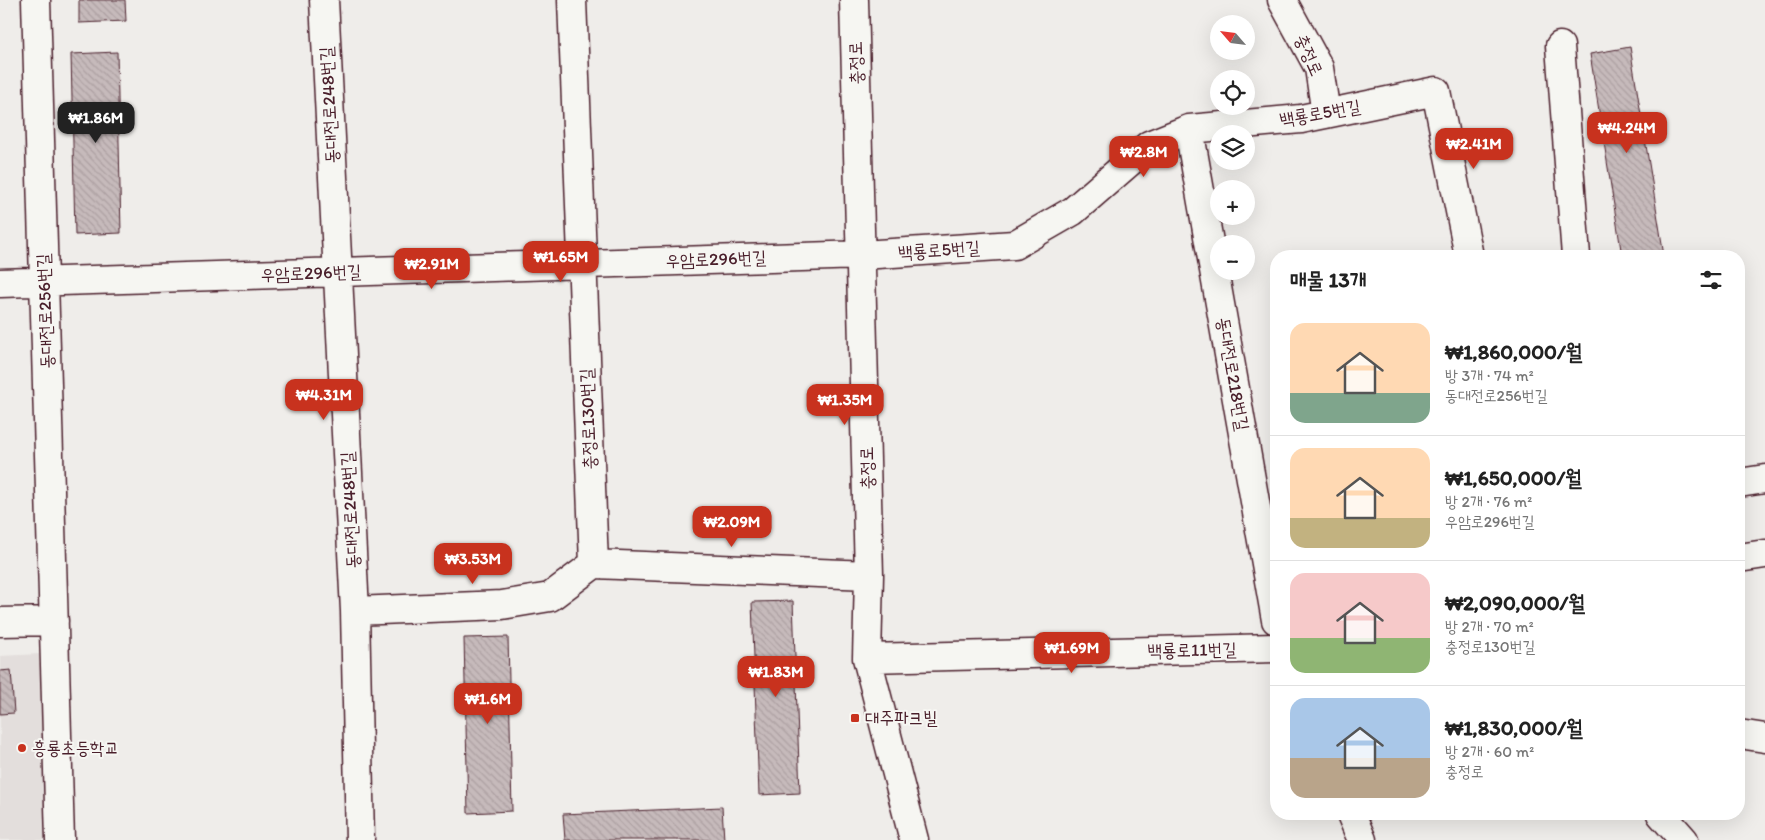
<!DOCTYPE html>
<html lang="ko">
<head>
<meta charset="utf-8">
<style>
	:root { --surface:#fff; --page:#f6f6f6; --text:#222; --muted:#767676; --line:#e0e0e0; --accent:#c8321e }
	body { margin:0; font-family:Itim,"Poor Story",sans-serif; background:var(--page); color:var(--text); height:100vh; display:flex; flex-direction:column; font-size:19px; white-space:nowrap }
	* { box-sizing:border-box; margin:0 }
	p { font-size:16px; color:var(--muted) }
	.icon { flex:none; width:28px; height:28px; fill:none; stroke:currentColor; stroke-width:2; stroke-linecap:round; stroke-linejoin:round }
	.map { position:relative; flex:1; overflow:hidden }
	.side { position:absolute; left:1270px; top:250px; width:475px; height:570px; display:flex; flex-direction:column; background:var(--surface); border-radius:20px; box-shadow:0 5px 20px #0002 }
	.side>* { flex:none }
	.needle { width:32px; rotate:298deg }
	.controls { position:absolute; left:1210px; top:15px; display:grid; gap:10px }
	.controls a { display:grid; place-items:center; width:45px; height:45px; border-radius:50%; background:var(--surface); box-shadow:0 5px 20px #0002; font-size:25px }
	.price { position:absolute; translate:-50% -42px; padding:0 11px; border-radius:10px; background:var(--accent); color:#fff; font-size:16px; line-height:32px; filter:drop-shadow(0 1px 2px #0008) }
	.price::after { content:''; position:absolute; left:50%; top:30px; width:15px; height:11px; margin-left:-8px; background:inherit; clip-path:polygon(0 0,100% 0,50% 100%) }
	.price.current { background:#222; color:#fff }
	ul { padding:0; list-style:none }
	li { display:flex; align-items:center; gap:15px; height:125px; padding:0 20px }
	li+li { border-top:1px solid var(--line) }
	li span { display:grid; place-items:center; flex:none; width:140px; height:100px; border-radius:15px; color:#555 }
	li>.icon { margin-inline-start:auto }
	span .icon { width:60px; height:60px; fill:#fffc; stroke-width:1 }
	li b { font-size:21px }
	h2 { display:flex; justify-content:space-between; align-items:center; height:60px; padding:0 20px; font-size:21px }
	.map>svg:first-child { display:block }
	.built { fill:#e3dedc }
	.building { fill:url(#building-back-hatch); stroke:#4a1f2b }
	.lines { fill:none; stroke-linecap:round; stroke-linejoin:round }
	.minor-casing { stroke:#4a1f2b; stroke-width:31 }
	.minor { stroke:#f6f6f2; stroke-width:28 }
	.poi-dot { fill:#c8321e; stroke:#f6f6f2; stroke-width:2 }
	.labels { text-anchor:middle; stroke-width:4; stroke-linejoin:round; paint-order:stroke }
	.street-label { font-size:18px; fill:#4a1f2b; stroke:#f6f6f2 }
	.poi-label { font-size:18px; fill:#4a1f2b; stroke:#f6f6f2; text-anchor:start }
</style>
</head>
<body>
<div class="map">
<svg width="1765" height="840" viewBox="0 0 1765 840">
	<defs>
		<pattern id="building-back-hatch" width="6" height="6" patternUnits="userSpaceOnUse" patternTransform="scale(1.25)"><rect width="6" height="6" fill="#c6babb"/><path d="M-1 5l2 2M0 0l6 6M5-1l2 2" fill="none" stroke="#ac9fa1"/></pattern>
	</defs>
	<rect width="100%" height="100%" fill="#efedea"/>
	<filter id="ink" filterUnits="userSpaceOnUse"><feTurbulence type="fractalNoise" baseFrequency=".02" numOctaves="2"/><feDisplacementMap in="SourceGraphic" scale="10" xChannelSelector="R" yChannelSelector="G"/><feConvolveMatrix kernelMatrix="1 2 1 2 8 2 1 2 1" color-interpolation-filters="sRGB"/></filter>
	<g filter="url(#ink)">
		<path class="built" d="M41,654L47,840H0V656Z"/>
		<path class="building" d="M79,0H125L126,21L79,23Z
			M1630,47L1664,256H1622L1590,54Z
			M117,52L121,233L75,235L71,54Z
			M793,601L800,793L759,795L752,602Z
			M508,637L512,811L468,813L464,638Z
			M11,670L14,713L0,714V671Z
			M722,807L724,840H565L563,814Z"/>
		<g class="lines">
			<defs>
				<path id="minor" d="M36,0L60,840
					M324,0L355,611L360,840
					M572,0L594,564
					M854,0L869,575L867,658L914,840
					M1282,0L1319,68L1326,114
					M1560,46L1576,256
					M1189,129L1276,620
					M0,283L862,255L1014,245L1073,211L1149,145L1189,129L1301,119L1436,91L1469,256
					M1739,483L1765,479
					M1739,558L1765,554
					M594,564L869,575
					M355,611L502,605L550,597L594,564
					M0,622L54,621
					M867,658L1276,648
					M1739,734L1765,738
					M1351,814L1362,840
					M1661,814L1684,840"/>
			</defs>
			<use href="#minor" class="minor-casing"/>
			<use href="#minor" class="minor"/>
		</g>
	</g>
	<g class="poi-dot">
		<rect x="850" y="713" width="10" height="10" rx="2.5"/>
		<circle cx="22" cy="748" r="5"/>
	</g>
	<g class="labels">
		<g class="street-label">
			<text transform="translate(1309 55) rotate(66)" y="6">충정로</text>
			<text transform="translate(856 63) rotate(-92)" y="6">충정로</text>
			<text transform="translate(329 105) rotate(-93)" y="6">동대전로248번길</text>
			<text transform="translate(1320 113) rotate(-10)" y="6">백룡로5번길</text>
			<text transform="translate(939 250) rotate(-4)" y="6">백룡로5번길</text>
			<text transform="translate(716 259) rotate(-2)" y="6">우암로296번길</text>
			<text transform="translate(311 273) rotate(-2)" y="6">우암로296번길</text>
			<text transform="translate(45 311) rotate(-92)" y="6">동대전로256번길</text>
			<text transform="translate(1233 374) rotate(80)" y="6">동대전로218번길</text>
			<text transform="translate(588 419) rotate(-92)" y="6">충정로130번길</text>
			<text transform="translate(867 468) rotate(-91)" y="6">충정로</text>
			<text transform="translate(350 510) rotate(-93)" y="6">동대전로248번길</text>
			<text transform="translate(1192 650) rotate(-1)" y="6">백룡로11번길</text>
		</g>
		<g class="poi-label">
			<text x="865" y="724">대주파크빌</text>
			<text x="32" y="754">흥룡초등학교</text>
		</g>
	</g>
</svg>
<div class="controls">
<a><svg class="needle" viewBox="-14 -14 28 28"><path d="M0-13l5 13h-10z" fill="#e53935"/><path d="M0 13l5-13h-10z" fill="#767676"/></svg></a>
<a><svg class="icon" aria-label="locate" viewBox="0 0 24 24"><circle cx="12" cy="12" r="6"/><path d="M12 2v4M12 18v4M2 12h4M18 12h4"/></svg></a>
<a><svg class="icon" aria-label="layers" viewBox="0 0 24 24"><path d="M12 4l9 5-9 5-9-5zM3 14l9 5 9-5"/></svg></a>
<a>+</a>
<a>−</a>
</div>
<b class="price current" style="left:96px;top:144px">₩1.86M</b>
<b class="price" style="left:1627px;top:154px">₩4.24M</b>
<b class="price" style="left:1474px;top:170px">₩2.41M</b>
<b class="price" style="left:1144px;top:178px">₩2.8M</b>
<b class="price" style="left:561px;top:283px">₩1.65M</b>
<b class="price" style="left:432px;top:290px">₩2.91M</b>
<b class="price" style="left:324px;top:421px">₩4.31M</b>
<b class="price" style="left:845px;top:426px">₩1.35M</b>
<b class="price" style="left:732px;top:548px">₩2.09M</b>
<b class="price" style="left:473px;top:585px">₩3.53M</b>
<b class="price" style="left:1072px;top:674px">₩1.69M</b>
<b class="price" style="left:776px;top:698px">₩1.83M</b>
<b class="price" style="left:488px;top:725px">₩1.6M</b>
<section class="side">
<h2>매물 13개<svg class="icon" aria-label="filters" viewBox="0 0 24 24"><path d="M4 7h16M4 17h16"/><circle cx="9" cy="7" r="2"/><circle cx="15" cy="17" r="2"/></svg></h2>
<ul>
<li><span style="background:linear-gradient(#ffd9b3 70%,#7fa58c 0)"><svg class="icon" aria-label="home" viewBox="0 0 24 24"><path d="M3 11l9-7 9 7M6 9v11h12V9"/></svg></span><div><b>₩1,860,000/월</b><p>방 3개 · 74 m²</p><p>동대전로256번길</p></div></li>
<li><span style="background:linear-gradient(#ffd9b3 70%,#c2b280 0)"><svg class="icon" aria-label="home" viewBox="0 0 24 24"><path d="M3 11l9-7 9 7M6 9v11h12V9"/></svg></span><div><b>₩1,650,000/월</b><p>방 2개 · 76 m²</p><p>우암로296번길</p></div></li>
<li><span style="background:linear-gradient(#f6c9c9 65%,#8fb573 0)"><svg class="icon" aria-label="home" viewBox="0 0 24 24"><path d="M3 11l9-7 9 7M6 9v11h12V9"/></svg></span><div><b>₩2,090,000/월</b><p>방 2개 · 70 m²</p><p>충정로130번길</p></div></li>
<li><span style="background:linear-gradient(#a9c7e8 60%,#b9a48a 0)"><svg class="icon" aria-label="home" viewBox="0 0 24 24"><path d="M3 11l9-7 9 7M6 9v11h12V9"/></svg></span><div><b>₩1,830,000/월</b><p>방 2개 · 60 m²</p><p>충정로</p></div></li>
</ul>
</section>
</div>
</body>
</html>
